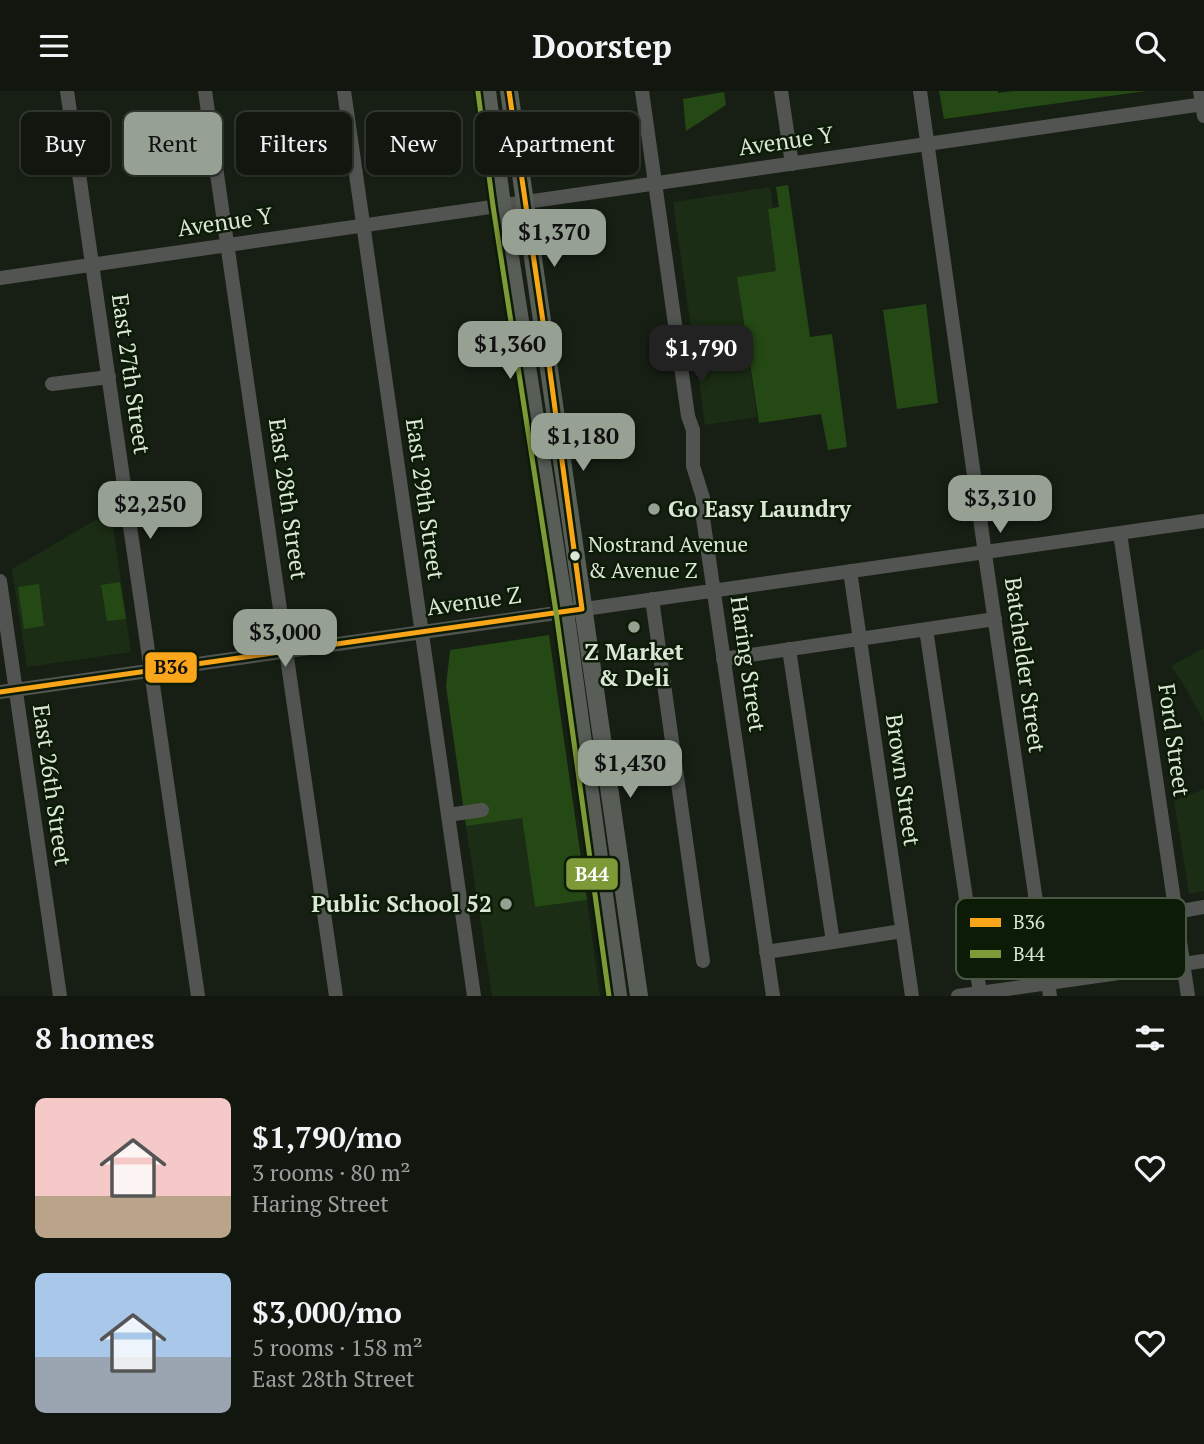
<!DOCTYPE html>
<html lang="en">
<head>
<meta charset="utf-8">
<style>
	:root { --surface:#11170f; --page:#1a2018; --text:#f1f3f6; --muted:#9c9f9e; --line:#30362f; --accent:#96a093 }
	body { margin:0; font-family:"PT Serif",serif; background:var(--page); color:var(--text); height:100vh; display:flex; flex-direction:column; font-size:26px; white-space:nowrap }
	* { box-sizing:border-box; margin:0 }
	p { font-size:23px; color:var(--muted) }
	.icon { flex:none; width:38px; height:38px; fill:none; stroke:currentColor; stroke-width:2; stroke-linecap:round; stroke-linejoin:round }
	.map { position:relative; height:905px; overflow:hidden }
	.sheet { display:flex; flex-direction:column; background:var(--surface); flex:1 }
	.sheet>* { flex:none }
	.hud { position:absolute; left:21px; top:21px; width:700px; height:63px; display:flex; gap:14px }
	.price { position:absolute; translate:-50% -60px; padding:0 16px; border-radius:14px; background:var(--accent); color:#111; font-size:23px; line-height:46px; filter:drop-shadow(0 2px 4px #0008) }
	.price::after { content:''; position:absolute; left:50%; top:42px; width:21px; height:16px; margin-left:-10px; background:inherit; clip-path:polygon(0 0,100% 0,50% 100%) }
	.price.current { background:#222; color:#fff }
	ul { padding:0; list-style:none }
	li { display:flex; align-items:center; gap:21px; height:175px; padding:0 35px }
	li span { display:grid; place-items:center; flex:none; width:196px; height:140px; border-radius:10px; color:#555 }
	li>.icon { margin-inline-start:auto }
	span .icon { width:84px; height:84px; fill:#fffc; stroke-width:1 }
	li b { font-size:30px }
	h2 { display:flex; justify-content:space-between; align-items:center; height:84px; padding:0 35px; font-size:30px }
	.tag { padding:0 24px; border-radius:10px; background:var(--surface); box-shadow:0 2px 5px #0004,0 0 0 2px var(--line); font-size:24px; line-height:63px }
	.tag.current { background:var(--accent); color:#111 }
	header { display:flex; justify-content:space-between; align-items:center; height:91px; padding:0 35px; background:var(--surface); font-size:32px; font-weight:800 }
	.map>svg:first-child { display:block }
	.built { fill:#1b2d14 }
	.green { fill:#244914 }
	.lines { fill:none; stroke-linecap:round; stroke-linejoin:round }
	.minor { stroke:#515450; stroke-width:14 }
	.major { stroke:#585e57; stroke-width:18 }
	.bus-1-casing { stroke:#0c1b06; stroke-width:10 }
	.bus-2-casing { stroke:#0c1b06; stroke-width:10 }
	.bus-1 { stroke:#faa61a; stroke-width:5 }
	.bus-2 { stroke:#7e9a38; stroke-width:5 }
	.poi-dot { fill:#96a093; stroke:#0c1b06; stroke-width:2.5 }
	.bus-dot { fill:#dbe6d8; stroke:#0c1b06; stroke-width:2.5 }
	.labels { text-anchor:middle; stroke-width:5; stroke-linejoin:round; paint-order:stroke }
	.bus-label { font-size:21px; fill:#dbe6d8; stroke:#0c1b06; text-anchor:start }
	.street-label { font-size:23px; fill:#dbe6d8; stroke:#0c1b06 }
	.poi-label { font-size:23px; font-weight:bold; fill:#dbe6d8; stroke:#0c1b06; text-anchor:start }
	.key { fill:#0c1b06; stroke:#4a5845; stroke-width:2 }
	.key-label { font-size:19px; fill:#dbe6d8 }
	.line-badge { stroke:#0c1b06; stroke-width:2.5 }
	.badge-label { font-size:19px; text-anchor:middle; font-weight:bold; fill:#fff }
	.pale-badge-label { font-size:19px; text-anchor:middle; font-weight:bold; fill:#111 }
</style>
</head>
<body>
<header><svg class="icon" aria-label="menu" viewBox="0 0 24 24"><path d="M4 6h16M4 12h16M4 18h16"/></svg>Doorstep<svg class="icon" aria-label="search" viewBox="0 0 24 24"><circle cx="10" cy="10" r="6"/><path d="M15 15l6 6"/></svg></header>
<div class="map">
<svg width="1204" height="905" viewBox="0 0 1204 905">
	<rect width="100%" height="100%" fill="#171f14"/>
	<path class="built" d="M770,96L773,117L768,119L777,180L737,186L757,326L705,334L673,111Z
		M111,420L131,561L27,576L12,478Z
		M1204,557V631L1187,599L1171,575Z
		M1204,698V800L1189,803L1174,710Z
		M522,726L535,816L587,809L600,905H492L466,735Z"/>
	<path class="green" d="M939,0H998V2L1013,0H1146L944,28Z
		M724,1L726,14L686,40L683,8Z
		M788,94L810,246L832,243L847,356L828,359L821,323L759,332L737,186L776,180L768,118L779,116L776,96Z
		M926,213L938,312L897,318L883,219Z
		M120,491L126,528L107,530L101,494Z
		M39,493L44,535L24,538L18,496Z
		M549,544L587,809L535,816L522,727L466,735L446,595L450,559Z"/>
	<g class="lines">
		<path class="minor" d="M67,0L198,905
			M205,0L336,905
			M344,0L474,905
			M642,0L688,325L693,339V375L703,407V427L773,905
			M781,0L792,73
			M920,0L987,477L1050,905
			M1200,0L1204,25
			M0,187L1204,13
			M52,293L109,286
			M1120,442L1188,905
			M850,480L912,905
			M0,490L60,905
			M652,508L703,870
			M926,538L980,902
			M723,568L995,528
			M0,601L1204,430
			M448,724L482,719
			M1176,821L1204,816
			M833,851L902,840
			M766,861L833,851L789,558
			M958,905L1204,870"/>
		<path class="major" d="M487,0L502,114L565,520L618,905
			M509,0L639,905"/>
		<defs>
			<path id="bus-1" d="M0,601L582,518L546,251L509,0"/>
			<path id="bus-2" d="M478,1L493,115L556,521L609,905"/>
		</defs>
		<use href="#bus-1" class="bus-1-casing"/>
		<use href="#bus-2" class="bus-2-casing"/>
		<use href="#bus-1" class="bus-1"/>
		<use href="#bus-2" class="bus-2"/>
	</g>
	<g class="poi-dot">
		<circle cx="654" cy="418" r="7"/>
		<circle cx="634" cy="536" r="7"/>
		<circle cx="506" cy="813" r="7"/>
	</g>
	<circle class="bus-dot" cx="575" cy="465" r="6"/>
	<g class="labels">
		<g class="bus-label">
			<text x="588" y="461">Nostrand Avenue<tspan x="588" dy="26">&amp; Avenue Z</tspan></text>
		</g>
		<g class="street-label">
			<text transform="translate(786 50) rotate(-8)" y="8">Avenue Y</text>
			<text transform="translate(225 131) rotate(-8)" y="8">Avenue Y</text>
			<text transform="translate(131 283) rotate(82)" y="8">East 27th Street</text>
			<text transform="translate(288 408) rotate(82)" y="8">East 28th Street</text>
			<text transform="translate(425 408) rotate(82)" y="8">East 29th Street</text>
			<text transform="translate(474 510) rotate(-8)" y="8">Avenue Z</text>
			<text transform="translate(748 573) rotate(82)" y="8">Haring Street</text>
			<text transform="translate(1025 574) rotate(82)" y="8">Batchelder Street</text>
			<text transform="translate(1174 649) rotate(82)" y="8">Ford Street</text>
			<text transform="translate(903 689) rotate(82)" y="8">Brown Street</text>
			<text transform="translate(52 694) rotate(82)" y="8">East 26th Street</text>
		</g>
		<g class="poi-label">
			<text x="668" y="426">Go Easy Laundry</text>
			<text x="634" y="569" text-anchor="middle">Z Market<tspan x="634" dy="26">&amp; Deli</tspan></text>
			<text x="492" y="821" text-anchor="end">Public School 52</text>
		</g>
	</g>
	<rect x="956" y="807" width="230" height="81" rx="10" class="key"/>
	<rect x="970" y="827" width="31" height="9" fill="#faa61a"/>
	<rect x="970" y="859" width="31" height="8" fill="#7e9a38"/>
	<g class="key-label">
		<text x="1013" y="838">B36</text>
		<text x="1013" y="870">B44</text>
	</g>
	<g class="line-badge">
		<rect x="144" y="560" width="54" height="33" rx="7" fill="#faa61a"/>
		<rect x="565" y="766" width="54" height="34" rx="7" fill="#7e9a38"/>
	</g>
	<g class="badge-label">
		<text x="592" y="790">B44</text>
	</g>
	<g class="pale-badge-label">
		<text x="171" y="583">B36</text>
	</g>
</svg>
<b class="price" style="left:554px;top:178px">$1,370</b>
<b class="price" style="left:510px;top:290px">$1,360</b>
<b class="price current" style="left:701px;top:294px">$1,790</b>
<b class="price" style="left:583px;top:382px">$1,180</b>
<b class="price" style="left:1000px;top:444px">$3,310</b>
<b class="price" style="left:150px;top:450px">$2,250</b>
<b class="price" style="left:285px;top:578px">$3,000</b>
<b class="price" style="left:630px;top:709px">$1,430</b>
<div class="hud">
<a class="tag">Buy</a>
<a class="tag current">Rent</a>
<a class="tag">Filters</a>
<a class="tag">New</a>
<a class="tag">Apartment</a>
</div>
</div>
<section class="sheet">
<h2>8 homes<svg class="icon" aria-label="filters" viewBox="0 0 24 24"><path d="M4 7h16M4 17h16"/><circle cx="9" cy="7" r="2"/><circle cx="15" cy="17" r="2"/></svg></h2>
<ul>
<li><span style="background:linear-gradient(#f6c9c9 70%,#b9a48a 0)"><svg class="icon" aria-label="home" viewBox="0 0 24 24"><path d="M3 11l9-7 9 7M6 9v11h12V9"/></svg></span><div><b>$1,790/mo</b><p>3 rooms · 80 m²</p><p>Haring Street</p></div><svg class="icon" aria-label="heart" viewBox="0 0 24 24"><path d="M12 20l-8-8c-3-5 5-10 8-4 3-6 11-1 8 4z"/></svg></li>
<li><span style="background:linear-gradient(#a9c7e8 60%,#9aa5b1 0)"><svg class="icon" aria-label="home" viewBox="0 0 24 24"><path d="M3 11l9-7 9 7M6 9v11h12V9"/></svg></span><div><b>$3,000/mo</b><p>5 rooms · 158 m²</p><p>East 28th Street</p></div><svg class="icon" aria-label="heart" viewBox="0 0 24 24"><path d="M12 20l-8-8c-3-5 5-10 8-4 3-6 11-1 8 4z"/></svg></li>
</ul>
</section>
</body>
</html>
